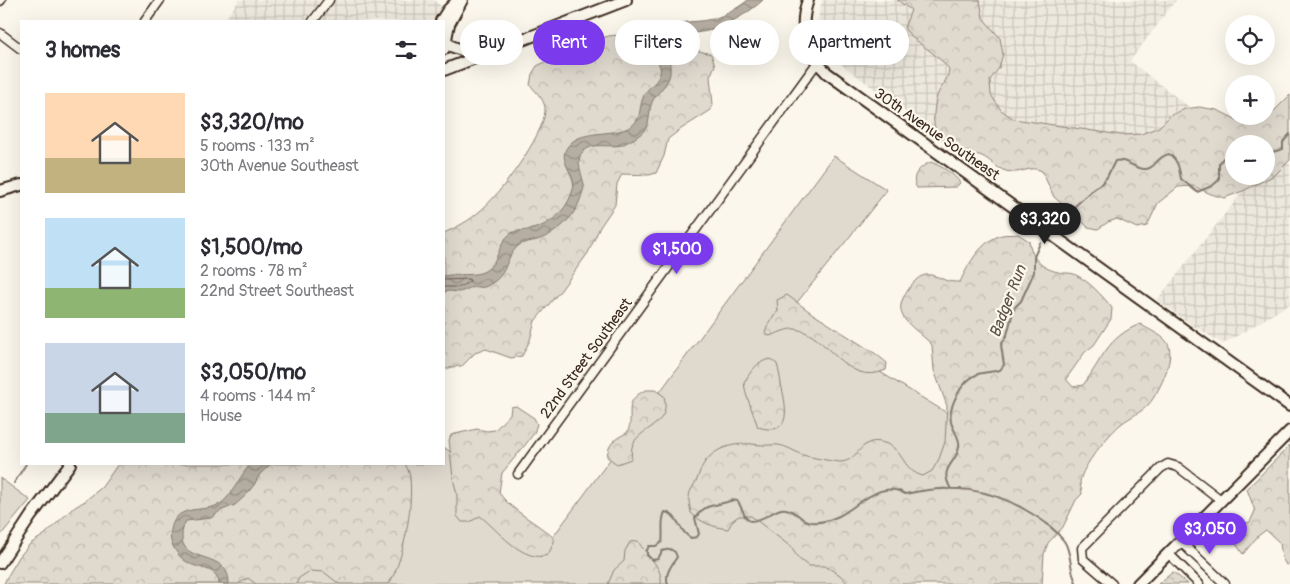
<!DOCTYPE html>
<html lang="en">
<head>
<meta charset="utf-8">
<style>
	:root { --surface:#fff; --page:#f7f7f7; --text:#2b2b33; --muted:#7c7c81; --accent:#7c3aed }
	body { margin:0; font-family:Pangolin,sans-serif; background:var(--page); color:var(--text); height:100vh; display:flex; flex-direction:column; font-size:19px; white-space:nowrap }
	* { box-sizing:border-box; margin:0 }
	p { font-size:16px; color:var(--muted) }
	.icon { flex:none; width:28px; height:28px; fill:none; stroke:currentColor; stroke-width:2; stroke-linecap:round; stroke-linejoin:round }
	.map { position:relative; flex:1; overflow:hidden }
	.side { position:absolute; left:20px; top:20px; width:425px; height:445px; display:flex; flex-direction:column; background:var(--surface); border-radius:0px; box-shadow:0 5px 20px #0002 }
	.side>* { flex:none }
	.guide { position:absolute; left:460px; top:20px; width:475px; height:45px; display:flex; gap:10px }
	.fabs { position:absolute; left:1225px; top:15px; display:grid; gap:10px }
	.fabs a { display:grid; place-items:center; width:50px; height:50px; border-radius:50%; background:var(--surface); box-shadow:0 5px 20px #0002; font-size:25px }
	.price { position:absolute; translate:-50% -42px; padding:0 11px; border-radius:18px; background:var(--accent); color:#fff; font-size:16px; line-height:32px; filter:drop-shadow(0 1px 2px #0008) }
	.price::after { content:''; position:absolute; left:50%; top:30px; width:15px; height:11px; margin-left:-8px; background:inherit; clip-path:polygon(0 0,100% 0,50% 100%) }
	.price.active { background:#222; color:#fff }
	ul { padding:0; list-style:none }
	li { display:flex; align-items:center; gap:15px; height:125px; padding:0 25px }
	li span { display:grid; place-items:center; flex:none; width:140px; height:100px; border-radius:0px; color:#555 }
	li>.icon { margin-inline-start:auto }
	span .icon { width:60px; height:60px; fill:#fffc; stroke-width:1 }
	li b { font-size:21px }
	h2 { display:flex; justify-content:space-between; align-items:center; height:60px; padding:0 25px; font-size:21px }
	.tag { padding:0 18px; border-radius:22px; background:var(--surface); box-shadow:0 5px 20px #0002; font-size:18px; line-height:45px }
	.tag.active { background:var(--accent); color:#fff }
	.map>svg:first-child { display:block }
	.industrial { fill:url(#industrial-grid) }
	.green { fill:#dfd9ce; stroke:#8d8276 }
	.forest { fill:url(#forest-crowns); stroke:#8d8276; fill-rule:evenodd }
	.water { fill:url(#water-waves); stroke:#85796d }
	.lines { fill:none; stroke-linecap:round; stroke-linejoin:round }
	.shore { stroke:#6c5f53; stroke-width:1 }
	.stream { stroke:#85796d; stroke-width:2 }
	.street-casing { stroke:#3b2a1e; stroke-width:11 }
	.secondary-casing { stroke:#3b2a1e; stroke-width:14 }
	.street { stroke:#fbf7ec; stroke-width:8 }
	.secondary { stroke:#fbf7ec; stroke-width:10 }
	.labels { text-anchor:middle; stroke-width:4.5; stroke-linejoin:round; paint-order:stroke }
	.street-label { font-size:15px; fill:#3b2a1e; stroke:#fbf7ec }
	.water-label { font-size:16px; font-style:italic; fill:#605246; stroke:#fbf7ec }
</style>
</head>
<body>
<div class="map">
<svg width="1290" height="584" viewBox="0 0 1290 584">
	<defs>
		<pattern id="industrial-grid" width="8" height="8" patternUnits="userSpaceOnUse" patternTransform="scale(1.25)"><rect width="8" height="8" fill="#ede8dd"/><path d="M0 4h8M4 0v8" fill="none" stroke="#ccc7bd"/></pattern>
		<pattern id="forest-crowns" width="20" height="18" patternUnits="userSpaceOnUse" patternTransform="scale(1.25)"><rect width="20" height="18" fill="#dfd9ce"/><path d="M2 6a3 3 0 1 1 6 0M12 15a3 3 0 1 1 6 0" fill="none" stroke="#c0bab0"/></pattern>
		<pattern id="water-waves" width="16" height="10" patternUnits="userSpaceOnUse" patternTransform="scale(1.25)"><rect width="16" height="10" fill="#b6aea2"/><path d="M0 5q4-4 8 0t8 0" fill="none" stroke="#958e83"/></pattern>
	</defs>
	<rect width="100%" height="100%" fill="#fbf7ec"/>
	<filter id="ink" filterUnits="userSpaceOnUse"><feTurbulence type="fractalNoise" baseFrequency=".02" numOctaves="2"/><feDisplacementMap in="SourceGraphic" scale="10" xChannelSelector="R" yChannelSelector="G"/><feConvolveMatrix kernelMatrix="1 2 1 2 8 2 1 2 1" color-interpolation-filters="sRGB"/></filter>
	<g filter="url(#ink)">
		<path class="industrial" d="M239,0H433L444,8L434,21H224Z
			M822,0H907L977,66L945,141L826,53L821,43L818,28L819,12Z
			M955,0H1176L1130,61L1198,114L1127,153L1020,128L986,101Z
			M1287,162L1290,165V304L1223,344L1192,325L1157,300L1243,191L1275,175Z"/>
		<path class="green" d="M834,156L887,190L787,315L965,424L880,584H170L347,464H444V447L472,469L544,549Z
			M0,478L30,500L0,536Z"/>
		<path class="forest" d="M897,0H980L983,18L1000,38L1003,54L999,68L990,80L991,95L1001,110L1014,119L1121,135L1141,134L1159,127L1171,115L1185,109L1199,107L1217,110L1244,123H1257L1272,113L1290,95V160L1275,175L1243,191L1224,198L1211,194L1193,186L1178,187L1158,203L1147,226L1137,228L1117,219L1108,222L1098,229L1088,227L1054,197L1042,171C1029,165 1025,173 1012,172C997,171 993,161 982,156C979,154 974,155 971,154C956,151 936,140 934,123C933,117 935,103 937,96C941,85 948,82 949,69C936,52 916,44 904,28L911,10ZM1234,144H1266V176H1234Z
			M634,33C660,38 685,48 711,54L715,65L710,77L713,104L711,110L681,129L668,139L664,156L656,173L649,175L622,174L617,184L615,205L600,227L588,253L561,290L535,321L530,340L522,356L511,358L486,349L475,353L462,366L452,367L444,370V233C457,227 469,221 480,211C499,196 544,135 545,111C546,101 537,93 530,85L532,74L537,66L584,43L609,36Z
			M931,162C941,166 955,174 960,183L956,187L917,188C909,176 921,166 931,162Z
			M1018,234L1029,241C1032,258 1040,268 1058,272C1063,274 1069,272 1074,274C1089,281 1102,295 1112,308L1111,319L1094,345L1085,352L1066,379L1073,387L1083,385C1103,359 1106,338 1140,324C1147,329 1162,335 1166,341C1178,354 1159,392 1149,404C1142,412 1130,417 1121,424C1109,434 1082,466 1080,482C1080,486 1082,490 1082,494L1076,500L1063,527L1048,543L1044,554L1042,584H848L840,575L825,566H808L798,558L791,547L751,516H739L733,520L728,529C713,527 702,523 691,513C690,506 687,497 691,490C693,486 696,482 698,477C704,455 721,445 744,444C750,443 756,445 763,445C768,446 773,444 778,445C787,446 795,452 803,455C809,457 835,462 841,462C860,461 860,433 887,444C904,451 903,471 923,476L932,471L939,459L945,442L947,406L934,370L932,345C917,328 889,318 906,293C910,287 915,279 922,276C932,272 940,279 948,281C952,282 957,282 960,282C969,263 981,241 1002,235C1007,234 1013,235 1018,234Z
			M787,295L813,314L876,354L887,363L886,370C845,388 829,334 795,329C787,328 777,334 769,336L765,333L769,322L778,311L777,300Z
			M770,359L777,364C779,371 780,377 781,384C786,405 794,438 758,427L746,394L744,383C751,371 756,362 770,359Z
			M646,390H655L664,396C672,428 638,426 632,447C631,450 632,455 631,459L617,464L607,457C608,444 615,438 627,433C636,415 620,402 646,390Z
			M516,406L534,418L537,424L534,433L526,444L502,473L499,493C513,512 536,522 554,538V542L548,555C523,564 497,529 480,516L470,522H462L457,516V495L453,478L449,440L451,435L477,429L487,431L495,430L510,414L511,407Z
			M1290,445V563L1286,565L1282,558L1280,543L1266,530L1258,536L1243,554L1233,540L1239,525L1250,522L1255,511L1247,489Z
			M118,464H405C407,468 410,473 410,478C413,507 404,559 389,584H339L324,572L310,571L299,578L296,584H256L248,578L238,584H4L6,579L19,557L30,544L44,535L72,509L85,501L102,487Z
			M638,541C646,556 663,566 661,584H608L614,570L624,561L625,551L630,542Z
			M1173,572L1188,584H1158Z"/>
		<path class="water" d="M748,0H763C749,13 729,24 711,30C699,34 685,31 676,41C666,52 671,61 670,74C668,85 657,92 652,102C649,109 650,117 648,124C646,130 640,135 635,138C631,140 626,143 622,145C610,148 595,142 585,150C573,159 583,174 584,186C584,189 582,194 581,197C575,217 557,234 537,240C530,242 521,242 516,248C503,262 509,275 487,286C481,289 478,286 473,287C468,288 463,292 458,292C453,292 450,290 444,292V276C456,273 475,277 485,271C499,263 498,243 510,234C515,230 522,231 528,230C550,226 567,211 573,189C577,174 556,161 568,146C583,126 626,140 637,120C641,113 640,103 644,95C648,87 657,83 660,74C662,68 658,65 658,60C656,49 664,37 672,29C682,19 694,23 707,20C721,18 737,9 748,0Z
			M251,464H271L260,474L254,485L245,496L235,505L220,511L211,518L186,521C183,526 182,530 182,536C180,565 230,549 229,584H219C218,566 198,570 187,562C181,559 177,553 174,548C170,541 170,537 171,530C176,500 207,516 224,501C235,490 240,475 251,464Z"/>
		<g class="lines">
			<path class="shore" d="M444,280L469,279L470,281L460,287H444"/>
			<path class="stream" d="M1266,166L1269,153L1283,149V142L1290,134
				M1055,221L1071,210L1091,191L1101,184L1107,177L1115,161C1127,158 1134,170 1146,169C1156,168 1156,157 1169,154C1178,160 1179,168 1181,179L1197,192L1212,186L1219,180V164L1223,158L1234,155
				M14,483L26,464
				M951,489C938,467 956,465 959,447C961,438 953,431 951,422C948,406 962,380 978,374C985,372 993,372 1000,370L1004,365L1001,345L1007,335L1014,308L1021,301L1034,272V257L1040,243
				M668,584C664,574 672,565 677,557L675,552L670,549L662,551L658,559L652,560L647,555V550L649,546H656L662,542C664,532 660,522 665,512C679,514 679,533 691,538L697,537L699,534L695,518C706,504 709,507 723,503C729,502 731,499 738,501L746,518L750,521C766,521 775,507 786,509C792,510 798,515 803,519C814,526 828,521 839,516C860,505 881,479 905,494C950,484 988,487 1029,512C1044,521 1053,527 1064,541C1072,552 1069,571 1077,584"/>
			<defs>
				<path id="street" d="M0,1L1,0
					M145,21L160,0
					M313,21L329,0
					M0,33L21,49
					M518,474L817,63
					M1180,541L1225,584
					M1168,553L1199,584
					M1112,584L1083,559L1082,548L1161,468L1168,464L1178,467L1221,500"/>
				<path id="secondary" d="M808,0C798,28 806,53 827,73L1290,406
					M441,21L448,10L457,1
					M445,39L451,46L480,57
					M444,49L449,24L462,0
					M444,70L626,0
					M0,191L21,185
					M0,563L31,516L70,464
					M1138,584L1290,431"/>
			</defs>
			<use href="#street" class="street-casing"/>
			<use href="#secondary" class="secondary-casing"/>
			<use href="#street" class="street"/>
			<use href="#secondary" class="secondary"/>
		</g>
	</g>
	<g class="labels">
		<g class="street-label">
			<text transform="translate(937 134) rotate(35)" y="5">30th Avenue Southeast</text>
			<text transform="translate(586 358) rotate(-54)" y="5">22nd Street Southeast</text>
		</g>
		<g class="water-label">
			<text transform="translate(1007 301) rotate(-69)" y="6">Badger Run</text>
		</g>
	</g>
</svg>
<div class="fabs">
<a><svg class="icon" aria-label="locate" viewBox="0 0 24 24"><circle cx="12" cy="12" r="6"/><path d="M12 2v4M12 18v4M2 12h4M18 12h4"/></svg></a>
<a>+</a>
<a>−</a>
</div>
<b class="price active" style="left:1045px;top:245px">$3,320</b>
<b class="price" style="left:677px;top:275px">$1,500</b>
<b class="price" style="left:1210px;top:555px">$3,050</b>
<div class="guide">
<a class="tag">Buy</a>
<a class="tag active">Rent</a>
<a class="tag">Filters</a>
<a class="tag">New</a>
<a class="tag">Apartment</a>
</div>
<section class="side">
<h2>3 homes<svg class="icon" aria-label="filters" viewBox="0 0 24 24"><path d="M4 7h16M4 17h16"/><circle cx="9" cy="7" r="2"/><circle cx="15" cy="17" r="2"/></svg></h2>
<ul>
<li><span style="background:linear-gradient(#ffd9b3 65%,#c2b280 0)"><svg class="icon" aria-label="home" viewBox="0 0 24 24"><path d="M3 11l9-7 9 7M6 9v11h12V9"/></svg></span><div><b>$3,320/mo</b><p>5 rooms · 133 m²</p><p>30th Avenue Southeast</p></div></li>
<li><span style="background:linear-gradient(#bfe0f5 70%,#8fb573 0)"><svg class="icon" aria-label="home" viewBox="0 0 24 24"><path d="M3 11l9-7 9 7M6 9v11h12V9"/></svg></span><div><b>$1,500/mo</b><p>2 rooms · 78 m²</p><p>22nd Street Southeast</p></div></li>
<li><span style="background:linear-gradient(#c9d6e8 70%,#7fa58c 0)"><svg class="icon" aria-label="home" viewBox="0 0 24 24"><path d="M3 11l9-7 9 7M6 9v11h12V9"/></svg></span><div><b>$3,050/mo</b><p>4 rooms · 144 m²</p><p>House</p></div></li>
</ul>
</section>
</div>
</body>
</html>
